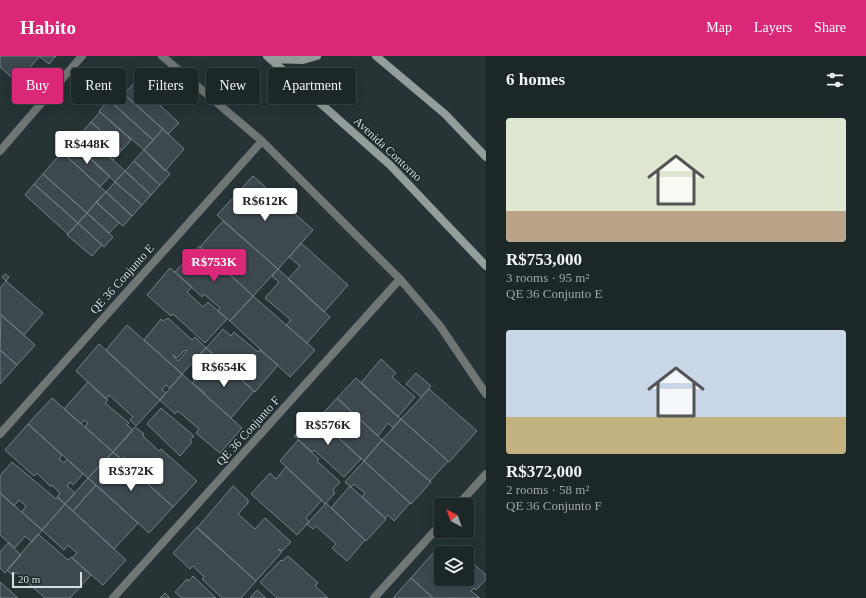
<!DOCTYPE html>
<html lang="en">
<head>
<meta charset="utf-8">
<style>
	:root { --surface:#1c2728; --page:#293334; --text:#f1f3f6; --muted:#a0a5a8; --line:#3a4445; --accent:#db2777 }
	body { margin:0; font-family:Georgia,serif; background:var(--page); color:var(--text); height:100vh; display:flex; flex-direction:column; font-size:15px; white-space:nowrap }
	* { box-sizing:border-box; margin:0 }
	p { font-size:13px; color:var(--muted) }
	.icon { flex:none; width:22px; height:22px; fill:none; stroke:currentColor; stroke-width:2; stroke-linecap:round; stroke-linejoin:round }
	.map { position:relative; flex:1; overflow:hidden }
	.drawer { display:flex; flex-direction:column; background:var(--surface); width:380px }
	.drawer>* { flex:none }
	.banner { position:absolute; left:12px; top:12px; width:380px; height:36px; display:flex; gap:8px }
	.needle { width:26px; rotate:319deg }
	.fabs { position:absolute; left:434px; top:442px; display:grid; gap:8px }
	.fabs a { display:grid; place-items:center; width:40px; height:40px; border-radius:4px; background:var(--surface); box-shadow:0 4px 16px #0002,0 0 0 1px var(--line); font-size:20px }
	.scale { position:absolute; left:12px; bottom:10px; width:70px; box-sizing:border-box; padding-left:4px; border:2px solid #d6dedf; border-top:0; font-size:11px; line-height:14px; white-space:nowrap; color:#d6dedf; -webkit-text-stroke:3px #1c2a2b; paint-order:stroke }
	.price { position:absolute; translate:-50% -34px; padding:0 9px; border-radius:4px; background:#fff; color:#222; font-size:13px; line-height:26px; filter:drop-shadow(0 1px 2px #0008) }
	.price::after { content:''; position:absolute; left:50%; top:24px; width:12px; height:9px; margin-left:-6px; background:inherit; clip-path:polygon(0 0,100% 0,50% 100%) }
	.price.on { background:var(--accent); color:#fff }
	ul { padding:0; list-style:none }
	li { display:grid; align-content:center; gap:8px; height:212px; padding:0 20px }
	li span { display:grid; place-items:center; height:124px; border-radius:4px; color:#555 }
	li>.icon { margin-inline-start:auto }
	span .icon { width:72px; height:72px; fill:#fffc; stroke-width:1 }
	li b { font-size:17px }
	h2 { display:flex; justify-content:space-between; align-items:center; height:48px; padding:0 20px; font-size:17px }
	.pill { padding:0 14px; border-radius:4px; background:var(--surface); box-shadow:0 4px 16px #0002,0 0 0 1px var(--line); font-size:14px; line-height:36px }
	.pill.on { background:var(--accent); color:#fff }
	header { display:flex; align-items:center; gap:24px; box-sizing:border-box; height:56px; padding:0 20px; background:var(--accent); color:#fff }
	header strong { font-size:19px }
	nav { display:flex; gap:22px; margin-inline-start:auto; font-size:14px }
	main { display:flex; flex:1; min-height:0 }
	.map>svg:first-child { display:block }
	.building { fill:#3d494f; stroke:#748288; fill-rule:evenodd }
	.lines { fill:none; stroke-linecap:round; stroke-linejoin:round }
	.minor { stroke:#707674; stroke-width:8 }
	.secondary { stroke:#939d9a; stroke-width:8 }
	.labels { text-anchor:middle; stroke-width:3; stroke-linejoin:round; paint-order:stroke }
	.street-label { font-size:12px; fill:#d6dedf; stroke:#1c2a2b }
</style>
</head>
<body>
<header>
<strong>Habito</strong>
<nav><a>Map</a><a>Layers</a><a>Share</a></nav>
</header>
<main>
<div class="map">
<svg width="486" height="542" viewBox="0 0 486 542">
	<rect width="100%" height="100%" fill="#263435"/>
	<path class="building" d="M0,0H40L17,26L0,11Z
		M39,0H56L49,8Z
		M135,26L179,67L168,78L124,38Z
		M118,33L163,73L153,84L109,44Z
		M109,44L153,84L144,94L99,55Z
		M100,56L131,84L122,94L91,66Z
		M91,66L122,94L113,104L82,76Z
		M163,73L184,93L165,115L144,94Z
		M82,76L125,115L115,126L73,87Z
		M73,87L110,120L100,131L63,97Z
		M144,94L170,118L160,129L134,105Z
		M62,96L106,136L87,157L43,118Z
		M134,105L160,129L151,139L125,115Z
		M125,115L151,139L142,149L115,126Z
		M43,118L87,157L78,167L34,128Z
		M253,120L313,174L278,213L217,159Z
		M115,126L142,149L132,160L106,136Z
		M34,128L78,167L68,178L25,139Z
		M106,136L132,160L123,170L96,146Z
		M96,146L119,167L109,177L87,157Z
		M87,157L113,181L104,191L78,167Z
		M223,165L278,213L253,240L200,191Z
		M78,167L102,189L92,200L67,179Z
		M301,187L348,229L324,256L288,223L300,210L289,201Z
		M199,190L253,240L230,265L218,255L220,252L204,238L202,241L175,216Z
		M170,212L192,231L187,236L203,251L208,246L227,263L205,287L173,258L171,260L147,239Z
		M278,213L330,261L307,287L286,269L291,264L265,242L279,226L272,220Z
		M5,218L9,221L6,225L2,221Z
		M6,225L43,257L24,279L0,258V232Z
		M253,240L315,294L290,321L230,265Z
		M1,259L35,289L17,309L0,294Z
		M168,262L192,284L195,281L206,292L182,318L144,284L161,263L163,265ZM185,294L187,295L178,305L173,300V299L177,302Z
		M127,269L182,318L170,332L166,329L162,334L166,337L160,344L106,294Z
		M223,273L231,280L234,276L258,296L260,294L278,309L255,336L206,292Z
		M99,288L160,344L136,370L130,364L133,361L109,339L106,343L76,315Z
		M206,292L218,302L210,310L208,307L201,315L192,307Z
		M0,294L17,309L0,328Z
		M218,302L254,335L231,362L204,338L205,337L192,327L202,316L204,317Z
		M381,303L396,317L392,321L415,341L398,361L361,327Z
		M416,317L431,330L421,341L406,328Z
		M182,318L242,372L220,397L196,377L199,373L178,355L175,358L160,344Z
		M356,322L401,363L393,372L388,367L378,380L337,342Z
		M88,326L108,344L105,347L129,367L127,369L133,374L113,396L85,371L88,367L84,364L81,368L64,353Z
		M429,333L477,375L449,406L401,363Z
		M52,342L113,396L88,422L28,368Z
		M337,342L382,384L364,405L318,363Z
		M161,352L194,380L190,384L192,386L180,400L147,368Z
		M314,359L361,403L344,421L314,394L312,396L294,380Z
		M401,363L448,405L430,425L382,384Z
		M28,368L62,399L59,403L64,407L67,403L83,418L73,429L70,426L67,430L75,437L65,448L57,441L60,437L52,429L51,431L37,417L34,420L5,394Z
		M135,371L144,378L143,380L159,395L161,393L197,425L173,451L140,421L143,418L140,416L137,418L128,409L130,407L124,401L122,404L113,396Z
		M298,384L319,403L317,405L340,426L333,434L335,437L325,448L280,405Z
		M382,384L431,426L411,448L364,405Z
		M113,396L173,451L149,477L88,422Z
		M364,405L410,447L394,465L388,459L385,462L362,441L365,437L354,428L351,431L345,426Z
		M12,406L56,443L58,441L65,448L42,474L22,456L26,450L19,444L14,450L0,437V420Z
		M286,411L322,444L306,462L309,466L297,479L251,438L270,417L276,423Z
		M88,422L96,429L73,455L65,448Z
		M96,429L138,467L114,493L73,455Z
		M233,430L248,444V447L238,458L255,473L265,462L291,486L282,495L278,493L282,496L256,525L197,472Z
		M350,430L386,463L366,485L331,452Z
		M0,437L42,474L32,486L25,480L15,492L0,479Z
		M326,447L365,484L347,505L332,492L336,488L316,470L313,473L307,468Z
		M65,448L126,504L103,529L72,502L77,497L68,489L64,494L42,474Z
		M197,471L256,525L241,542H222L202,523L204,521L193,510L190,513L173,497Z
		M38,478L68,504L71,501L91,519L70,542H45L16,516L13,520L7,514Z
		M8,487L21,499L5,517L0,512V496Z
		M434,496L441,502V523H467V507L469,504L486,519V523L476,534L474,532L471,535L480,542H433L411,522Z
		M288,500L318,527L315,530L328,542H277L260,526L281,504L282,505Z
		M193,520L216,542H182L175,536L187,523L189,525Z
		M411,522L421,531L433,542H393Z
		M0,526L18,542H0Z
		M257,534L266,542H250Z
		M165,537L170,542H160Z"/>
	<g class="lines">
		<path class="minor" d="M162,0L262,85L400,223L440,270L486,338
			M0,95L82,0
			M0,378L262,85
			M458,449L486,418
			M113,542L400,223
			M374,542L441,468"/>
		<path class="secondary" d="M267,0L390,109L486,210
			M376,0L445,58L486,101
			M270,3L303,4L317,0"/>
	</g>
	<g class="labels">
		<g class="street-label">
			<text transform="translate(388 93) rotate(43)" y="4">Avenida Contorno</text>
			<text transform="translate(122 223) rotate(-48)" y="4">QE 36 Conjunto E</text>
			<text transform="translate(248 375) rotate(-48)" y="4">QE 36 Conjunto F</text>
		</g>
	</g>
</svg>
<div class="fabs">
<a><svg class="needle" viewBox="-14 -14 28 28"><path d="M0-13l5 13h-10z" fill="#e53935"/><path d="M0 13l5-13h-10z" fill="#a0a5a8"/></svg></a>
<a><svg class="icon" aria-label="layers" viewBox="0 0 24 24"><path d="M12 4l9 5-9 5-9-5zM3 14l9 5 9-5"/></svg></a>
</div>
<div class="scale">20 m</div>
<b class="price" style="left:87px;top:109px">R$448K</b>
<b class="price" style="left:265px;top:166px">R$612K</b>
<b class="price on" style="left:214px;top:227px">R$753K</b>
<b class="price" style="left:224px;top:332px">R$654K</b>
<b class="price" style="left:328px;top:390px">R$576K</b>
<b class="price" style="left:131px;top:436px">R$372K</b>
<div class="banner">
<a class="pill on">Buy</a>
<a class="pill">Rent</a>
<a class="pill">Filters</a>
<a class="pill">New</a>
<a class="pill">Apartment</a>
</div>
</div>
<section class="drawer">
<h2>6 homes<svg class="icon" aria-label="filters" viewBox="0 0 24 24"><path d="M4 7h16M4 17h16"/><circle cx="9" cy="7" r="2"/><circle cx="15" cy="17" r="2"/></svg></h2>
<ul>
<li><span style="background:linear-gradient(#dfe7d0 75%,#b9a48a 0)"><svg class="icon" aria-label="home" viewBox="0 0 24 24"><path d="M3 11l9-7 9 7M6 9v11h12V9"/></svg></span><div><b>R$753,000</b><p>3 rooms · 95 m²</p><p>QE 36 Conjunto E</p></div></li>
<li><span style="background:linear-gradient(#c9d6e8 70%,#c2b280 0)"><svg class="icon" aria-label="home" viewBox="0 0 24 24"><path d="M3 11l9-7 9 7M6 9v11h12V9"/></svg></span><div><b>R$372,000</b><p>2 rooms · 58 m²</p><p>QE 36 Conjunto F</p></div></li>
</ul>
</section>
</main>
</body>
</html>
